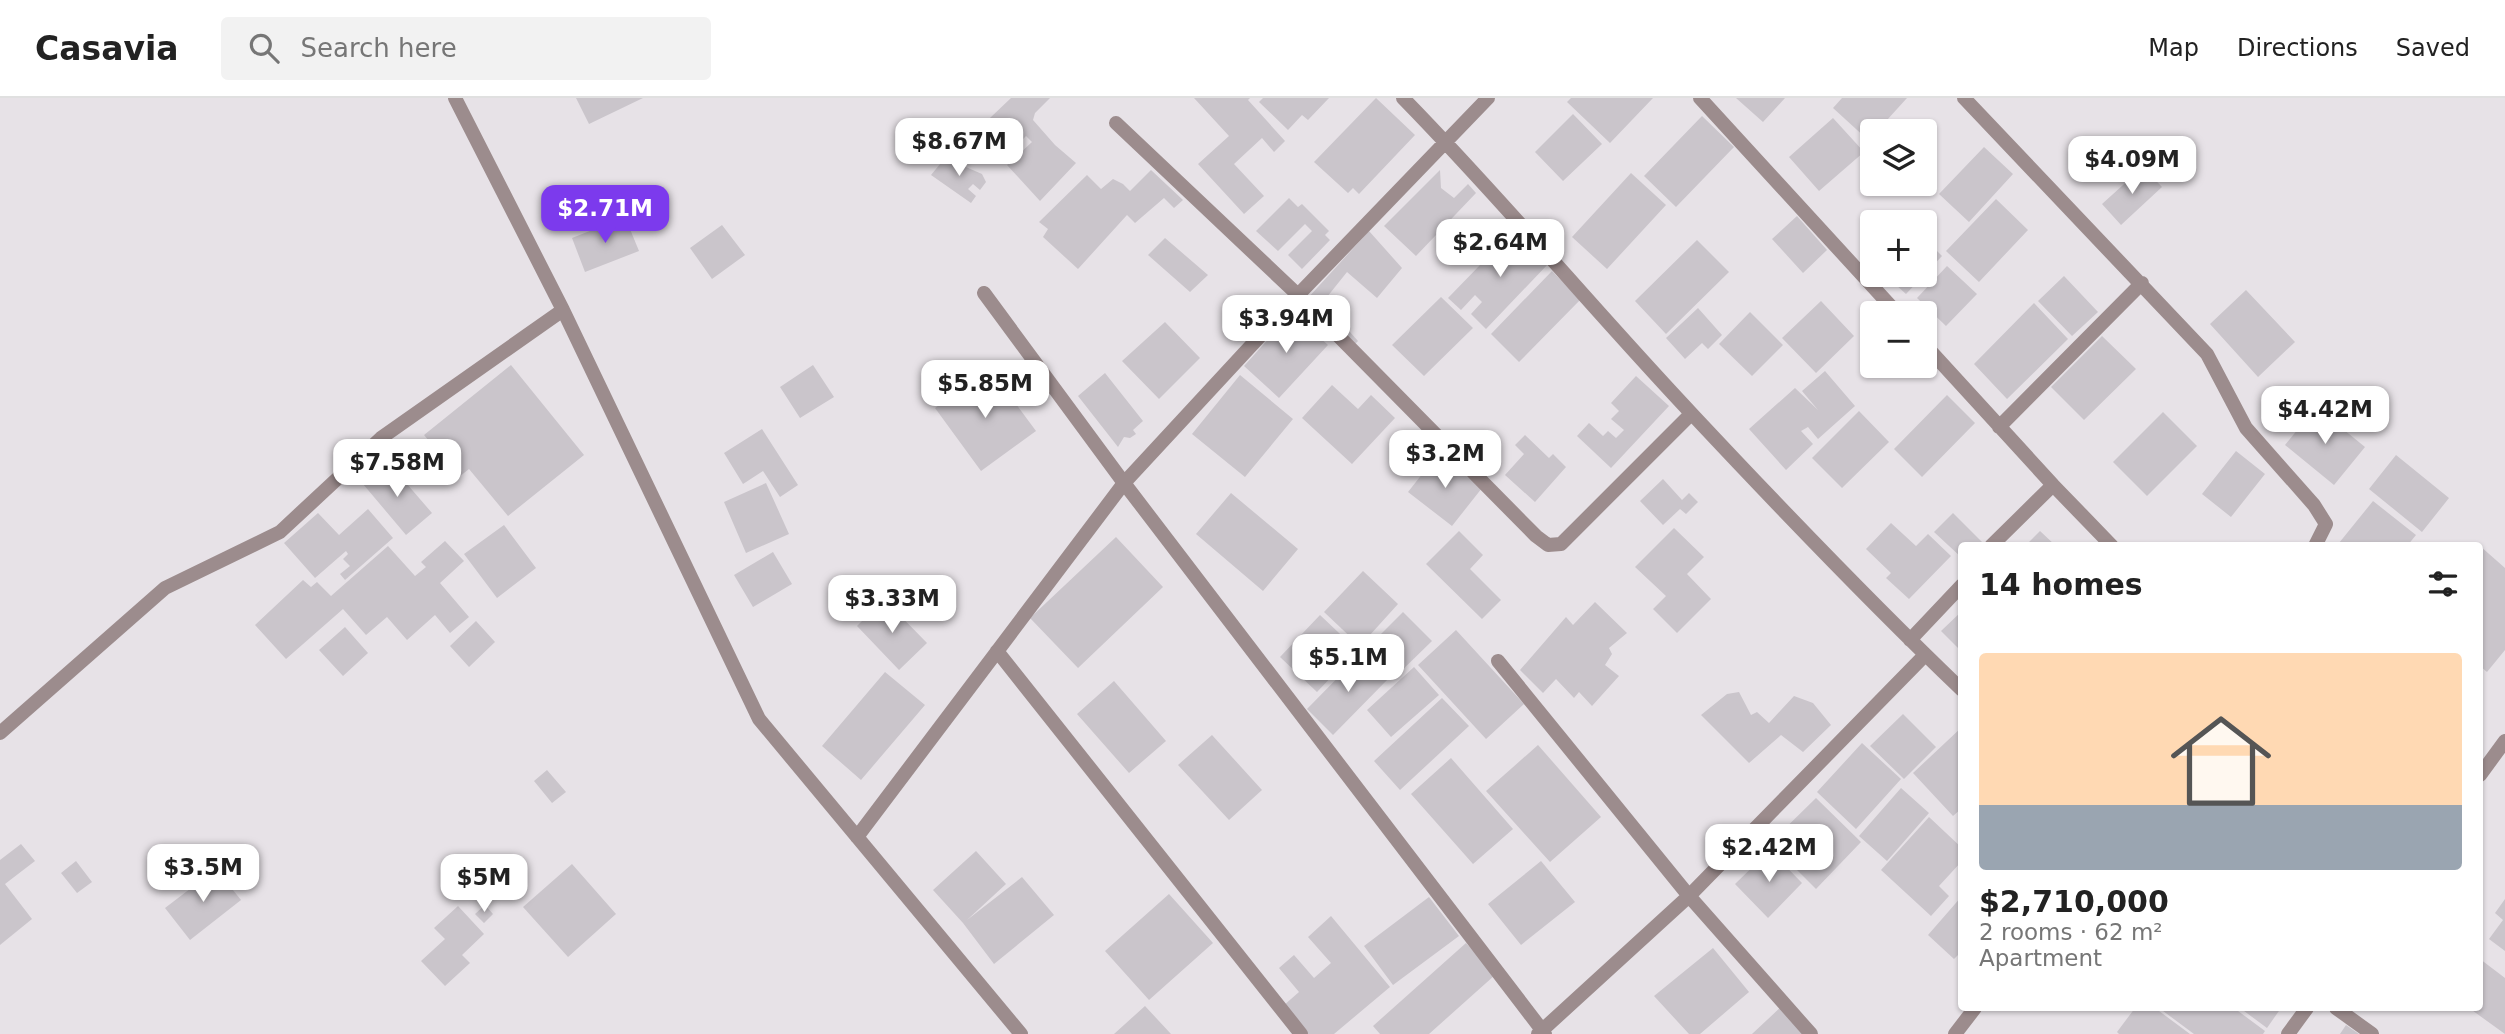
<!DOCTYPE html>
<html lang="en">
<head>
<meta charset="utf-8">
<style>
	:root { --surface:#fff; --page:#f2f2f2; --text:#222; --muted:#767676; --line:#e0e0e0; --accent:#7c3aed }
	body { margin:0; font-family:"DejaVu Sans",sans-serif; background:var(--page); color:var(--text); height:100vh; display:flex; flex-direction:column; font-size:26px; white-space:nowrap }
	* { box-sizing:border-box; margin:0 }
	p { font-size:23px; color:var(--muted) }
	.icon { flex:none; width:38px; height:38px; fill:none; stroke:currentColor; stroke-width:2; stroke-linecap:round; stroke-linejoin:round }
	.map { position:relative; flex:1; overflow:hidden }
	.panel { position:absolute; left:1958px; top:444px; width:525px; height:469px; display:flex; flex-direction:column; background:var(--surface); border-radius:7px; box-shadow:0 2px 5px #0004 }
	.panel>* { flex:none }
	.fabs { position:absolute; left:1860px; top:21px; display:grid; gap:14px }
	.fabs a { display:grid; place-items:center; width:77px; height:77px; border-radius:7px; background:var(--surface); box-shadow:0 2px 5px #0004; font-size:35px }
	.price { position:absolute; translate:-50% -60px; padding:0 16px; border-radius:14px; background:#fff; color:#222; font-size:23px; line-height:46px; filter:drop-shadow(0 2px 4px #0008) }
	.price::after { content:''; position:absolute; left:50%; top:42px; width:21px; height:16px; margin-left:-10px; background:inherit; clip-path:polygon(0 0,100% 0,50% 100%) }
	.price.selected { background:var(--accent); color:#fff }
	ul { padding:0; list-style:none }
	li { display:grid; align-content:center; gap:14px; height:371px; padding:0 21px }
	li+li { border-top:2px solid var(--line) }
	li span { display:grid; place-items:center; height:217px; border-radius:7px; color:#555 }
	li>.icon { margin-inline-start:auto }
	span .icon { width:126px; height:126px; fill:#fffc; stroke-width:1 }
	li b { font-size:30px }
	h2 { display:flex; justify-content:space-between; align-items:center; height:84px; padding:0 21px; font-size:30px }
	header { display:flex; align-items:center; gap:42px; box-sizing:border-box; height:98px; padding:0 35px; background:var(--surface); border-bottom:2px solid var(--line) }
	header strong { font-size:33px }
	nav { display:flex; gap:38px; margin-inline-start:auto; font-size:24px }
	.search { width:490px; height:63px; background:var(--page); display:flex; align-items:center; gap:18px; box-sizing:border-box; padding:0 24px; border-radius:7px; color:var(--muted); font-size:26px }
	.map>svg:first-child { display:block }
	.building { fill:#cac5cb }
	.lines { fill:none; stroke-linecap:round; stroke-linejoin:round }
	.street { stroke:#9c8c8d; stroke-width:14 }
</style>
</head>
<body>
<header>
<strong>Casavia</strong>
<div class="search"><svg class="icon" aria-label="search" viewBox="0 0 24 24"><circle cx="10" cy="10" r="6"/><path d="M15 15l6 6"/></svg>Search here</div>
<nav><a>Map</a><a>Directions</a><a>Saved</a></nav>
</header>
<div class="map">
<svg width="2505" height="936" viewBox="0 0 2505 936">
	<rect width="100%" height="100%" fill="#e7e2e7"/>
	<path class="building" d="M576,0H643L589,26Z
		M1011,0H1050L1035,15L1033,22L1055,47L1076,65L1040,103L1007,67L1032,44L1026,38L1006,59L979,53L971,38Z
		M1194,0H1250L1248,2L1285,43L1274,54L1262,40L1234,66L1264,98L1244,116L1198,66L1229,38Z
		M1263,0H1329L1308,22L1302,17L1288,32L1259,4Z
		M1376,0L1415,37L1359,96L1353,90L1348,95L1314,64Z
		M1571,0H1653L1610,45L1567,4Z
		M1736,0H1785L1763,24Z
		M1842,0H1907L1877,33H1872V38L1868,42L1833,10Z
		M1573,16L1602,46L1563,83L1535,54Z
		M1702,18L1734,49L1676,109L1644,78Z
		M1833,20L1864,54L1819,93L1789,59Z
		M1984,49L2013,76L1969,124L1939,96Z
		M945,60L982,76L986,84L980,92L973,86L968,91L976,98L971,105L931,77Z
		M2143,69L2162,89L2121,127L2102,106Z
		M1151,72L1183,102L1174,110L1164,100L1135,125L1127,117L1078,171L1043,139L1048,131L1039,124L1087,77L1101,91L1113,81L1123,86L1130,93Z
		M1440,72L1441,90L1454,100L1468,86L1476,95L1416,158L1384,128Z
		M1631,75L1666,107L1607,171L1572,139Z
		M1289,100L1298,109L1302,106L1329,133L1325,137L1330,142L1302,171L1288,157L1312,133L1305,126L1278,153L1256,133Z
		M1996,101L2028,132L1979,184L1946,153Z
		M1797,118L1827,152L1803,175L1772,141Z
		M625,119L639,153L585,174L572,140Z
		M722,127L745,157L712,181L690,150Z
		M1514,132L1549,165L1486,231L1471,216L1482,204L1475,197L1461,212L1448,200Z
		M1369,133L1402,170L1377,200L1347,174L1323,204L1358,243L1353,248L1307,201Z
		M1165,140L1208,177L1190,194L1148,157Z
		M1925,141L1942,158L1925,176Z
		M1697,142L1729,174L1666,236L1635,203Z
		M1947,168L1977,196L1946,228L1917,200Z
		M1552,173L1580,202L1519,264L1491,236Z
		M1885,177H1924L1906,196Z
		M2064,178L2098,214L2072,238L2038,203Z
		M2246,192L2295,244L2258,279L2210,226Z
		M1441,199L1473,230L1424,278L1392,247Z
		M1821,203L1854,238L1816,275L1782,240Z
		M2034,205L2068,241L2007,301L1974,266Z
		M1698,210L1722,237L1708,251L1702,245L1685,261L1666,240Z
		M1750,214L1783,247L1752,278L1719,246Z
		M1292,215L1328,247L1279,300L1244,268Z
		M1165,224L1200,260L1159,301L1122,263Z
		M2102,238L2136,271L2084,322L2051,289Z
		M511,267L584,357L508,418L469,371L459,379L424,337Z
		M813,267L834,299L800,320L780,289Z
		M990,271L1036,333L981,373L935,310Z
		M1825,273L1855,308L1818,341L1808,329L1801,333L1813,346L1786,372L1749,331L1795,290L1818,312L1802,293Z
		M1105,275L1143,323L1133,332L1136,336L1130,340L1124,339L1118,349L1078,298Z
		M1240,277L1293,321L1245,379L1192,336Z
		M1636,278L1669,308L1611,370L1577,338L1589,325L1603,338L1608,333L1616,340L1624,332L1611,321L1619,313L1611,305Z
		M1332,287L1358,311L1371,297L1395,320L1352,366L1302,320Z
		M1947,297L1975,325L1922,379L1894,351Z
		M2316,309L2365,349L2334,387L2285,347Z
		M1859,313L1889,344L1842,390L1812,360Z
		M2163,314L2197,348L2147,398L2113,364Z
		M762,331L798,387L780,399L763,373L743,386L724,355Z
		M1525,337L1549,360L1553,356L1566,369L1535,404L1505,377L1524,356L1515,347Z
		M2236,353L2265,376L2231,419L2202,396Z
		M1438,356L1482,390L1452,428L1408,394Z
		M2396,357L2449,400L2422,434L2369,391Z
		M388,364L432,415L406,437L363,386Z
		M1663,381L1682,402L1689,395L1698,404L1686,416L1680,411L1663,427L1640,403Z
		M766,385L789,436L746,455L724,404Z
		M1231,395L1298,451L1263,493L1196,436Z
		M2373,403L2416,437L2407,448H2343L2339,445Z
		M368,411L393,440L345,482L340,476L350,468L343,461L348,456L346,453L315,480L284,445L318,415L339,437Z
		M1953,415L1984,446L1982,448H1962V460L1934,434Z
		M1891,425L1916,448L1928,436L1951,458L1909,501L1886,480L1891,475L1866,451Z
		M504,427L536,470L497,500L464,456Z
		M1674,430L1704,459L1687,476L1711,501L1677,535L1653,511L1666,498L1635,469Z
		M1459,433L1483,457L1470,471L1501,502L1482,521L1426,466Z
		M2040,433L2056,448H2025Z
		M1116,439L1163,489L1078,570L1030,520Z
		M445,443L464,463L440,485L469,519L450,535L435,517L407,542L387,519L366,537L343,511L286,561L255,527L303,482L311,489L317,484L331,498L388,448L415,478L426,469L421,464Z
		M2480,448L2505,470V552L2487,574L2480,568Z
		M773,454L792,486L753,509L734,477Z
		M1363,473L1398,506L1360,548L1324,514Z
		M884,501L927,545L899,572L857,528Z
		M1595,504L1627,535L1609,550L1612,556L1605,567L1619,578L1592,608L1579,594L1574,600L1556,581L1543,595L1520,572L1566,519L1573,527Z
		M1962,513V554L1941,533Z
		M1403,514L1432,543L1394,580L1365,552Z
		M1320,517L1357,552L1317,594L1280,559Z
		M476,523L495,544L469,569L450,548Z
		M345,529L368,555L343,578L319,552Z
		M1456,532L1524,606L1486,641L1418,567Z
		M1362,555L1388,581L1333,637L1307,611Z
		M1414,569L1439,597L1391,639L1367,612Z
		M885,574L925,607L861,682L822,648Z
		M1114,583L1166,643L1129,675L1077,616Z
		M1739,594L1751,617L1757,614L1769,625L1794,598L1813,605L1831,627L1803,654L1781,637L1749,665L1701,617L1727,596Z
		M1442,600L1469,628L1400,692L1374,663Z
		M1903,616L1936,649L1904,681L1870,648Z
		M1962,629V710L1953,718L1913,675Z
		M1212,637L1262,692L1229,722L1178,667Z
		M1862,645L1901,681L1856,731L1817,694Z
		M1538,647L1601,719L1550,764L1486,693Z
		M1451,660L1513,731L1473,766L1411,696Z
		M547,672L566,694L552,705L534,683Z
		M1901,690L1929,715L1887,763L1859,738Z
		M1816,700L1861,744L1816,791L1770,745Z
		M1929,719L1962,750V763L1939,788L1949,798L1931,818L1881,772Z
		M21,746L35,763L5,786L32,821L0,847V762Z
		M1770,752L1802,785L1768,820L1735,786Z
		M976,753L1006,786L967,822L1022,779L1054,817L994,866L963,825L933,792Z
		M76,763L92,784L77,795L61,775Z
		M1541,763L1575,804L1521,847L1488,806Z
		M572,766L616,816L568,859L523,809Z
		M216,771L241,802L190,842L165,810Z
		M1169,796L1213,845L1149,902L1105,853Z
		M1962,798V853L1954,861L1928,837Z
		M1429,799L1459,838L1393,887L1364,848Z
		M2505,801V853L2489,841L2503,822L2495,815Z
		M485,807L493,816L484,825L475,816Z
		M458,808L484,836L462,857L470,865L445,888L421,863L445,841L434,830Z
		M1331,818L1390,889L1334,936H1308L1283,908L1299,894L1279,870L1294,857L1314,880L1331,865L1308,839Z
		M1466,845L1495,877L1429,936H1380L1373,928Z
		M1713,850L1749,894L1700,936H1689L1654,898Z
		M2480,861L2505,880V936L2469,910H2480Z
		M1145,908L1171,936H1114Z
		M1782,908L1808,936H1752Z
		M2135,910H2155L2190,936H2119L2117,934Z
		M2159,910H2234L2265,933L2263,936H2194Z
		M2240,910H2281L2267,930Z
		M2346,927L2359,936H2340Z"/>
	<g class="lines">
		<path class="street" d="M455,0L563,212L759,621L1021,936
			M1403,0C1503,102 1594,212 1692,316C1780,410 1869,503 1962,592
			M1700,0L1897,215
			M1964,0L2207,256L2246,330L2314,407L2326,426L2315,448
			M1116,25L1298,197L1536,438L1548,447L1561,446L1691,316
			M984,195L1124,385L1545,936
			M1925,247L2053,387L2112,448
			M1999,329L2142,185
			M1991,448L2053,387
			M1910,542L1962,487
			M997,553L1301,936
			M1498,563L1689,798L1811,936
			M0,635L165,490L280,434L381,340L563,212
			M2480,677L2505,643
			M857,739L1124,385L1298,197L1488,0
			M2336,910L2372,936
			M1538,936L1689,798L1925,557
			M1955,936L1975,910
			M2288,936L2307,910"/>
	</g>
</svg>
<div class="fabs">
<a><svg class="icon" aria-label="layers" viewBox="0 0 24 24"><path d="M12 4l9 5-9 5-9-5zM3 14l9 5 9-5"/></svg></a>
<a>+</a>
<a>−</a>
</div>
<b class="price" style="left:959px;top:80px">$8.67M</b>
<b class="price" style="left:2132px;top:98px">$4.09M</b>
<b class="price selected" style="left:605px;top:147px">$2.71M</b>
<b class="price" style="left:1500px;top:181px">$2.64M</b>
<b class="price" style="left:1286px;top:257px">$3.94M</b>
<b class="price" style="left:985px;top:322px">$5.85M</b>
<b class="price" style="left:2325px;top:348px">$4.42M</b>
<b class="price" style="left:1445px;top:392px">$3.2M</b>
<b class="price" style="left:397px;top:401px">$7.58M</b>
<b class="price" style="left:892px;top:537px">$3.33M</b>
<b class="price" style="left:1348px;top:596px">$5.1M</b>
<b class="price" style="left:1769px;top:786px">$2.42M</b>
<b class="price" style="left:203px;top:806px">$3.5M</b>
<b class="price" style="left:484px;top:816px">$5M</b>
<section class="panel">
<h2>14 homes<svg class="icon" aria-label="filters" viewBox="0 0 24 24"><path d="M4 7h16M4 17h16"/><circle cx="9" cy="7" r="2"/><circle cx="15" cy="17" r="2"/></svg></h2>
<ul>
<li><span style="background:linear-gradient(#ffd9b3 70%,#9aa5b1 0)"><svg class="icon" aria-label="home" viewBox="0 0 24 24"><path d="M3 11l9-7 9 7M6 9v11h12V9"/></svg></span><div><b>$2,710,000</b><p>2 rooms · 62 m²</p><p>Apartment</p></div></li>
</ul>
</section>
</div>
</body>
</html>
